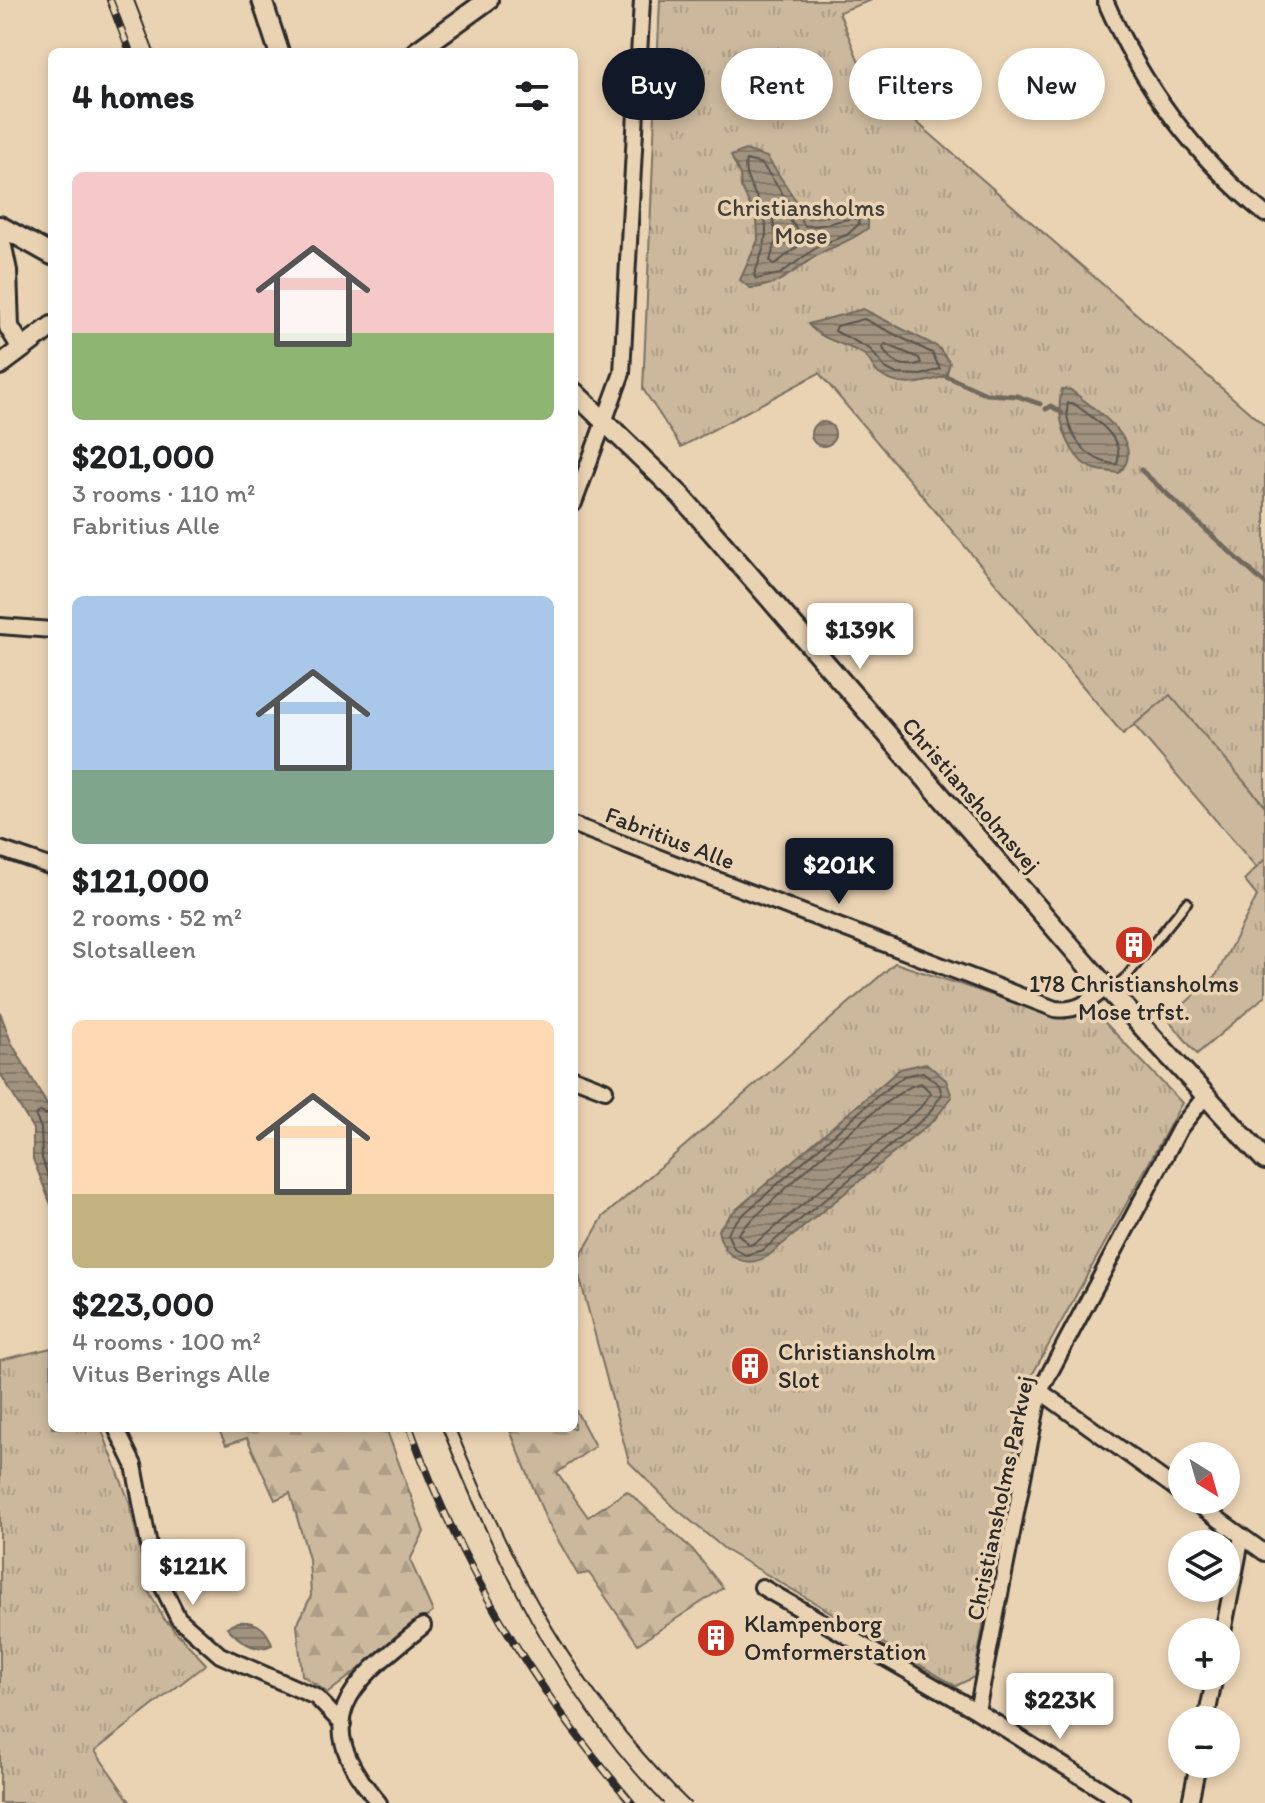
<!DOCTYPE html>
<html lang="en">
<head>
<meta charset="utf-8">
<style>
	:root { --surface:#fff; --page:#f6f6f6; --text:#202124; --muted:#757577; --accent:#111827 }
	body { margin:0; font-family:Itim,sans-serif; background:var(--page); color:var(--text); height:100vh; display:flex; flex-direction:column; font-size:30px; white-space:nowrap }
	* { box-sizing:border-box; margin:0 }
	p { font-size:26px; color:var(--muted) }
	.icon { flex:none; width:44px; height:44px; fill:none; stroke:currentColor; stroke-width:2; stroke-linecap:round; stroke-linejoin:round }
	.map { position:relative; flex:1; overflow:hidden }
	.drawer { position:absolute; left:48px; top:48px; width:530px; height:1384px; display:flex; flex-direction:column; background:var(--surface); border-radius:12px; box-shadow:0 4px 12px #0003 }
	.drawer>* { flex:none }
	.banner { position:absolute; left:602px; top:48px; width:542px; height:72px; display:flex; gap:16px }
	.needle { width:52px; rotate:143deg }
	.buttons { position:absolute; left:1168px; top:1442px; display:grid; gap:16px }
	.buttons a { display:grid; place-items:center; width:72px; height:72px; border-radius:50%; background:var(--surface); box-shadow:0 4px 12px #0003; font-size:40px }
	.price { position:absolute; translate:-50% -68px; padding:0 18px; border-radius:8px; background:#fff; color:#222; font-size:26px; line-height:52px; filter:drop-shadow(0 2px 4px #0008) }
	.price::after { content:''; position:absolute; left:50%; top:48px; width:24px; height:18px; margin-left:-12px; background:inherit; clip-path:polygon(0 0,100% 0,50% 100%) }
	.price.active { background:var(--accent); color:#fff }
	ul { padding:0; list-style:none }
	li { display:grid; align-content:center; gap:16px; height:424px; padding:0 24px }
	li span { display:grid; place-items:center; height:248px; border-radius:12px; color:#555 }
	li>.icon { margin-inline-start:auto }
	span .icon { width:144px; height:144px; fill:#fffc; stroke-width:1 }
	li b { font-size:34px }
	h2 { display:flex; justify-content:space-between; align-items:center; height:96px; padding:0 24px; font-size:34px }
	.chip { padding:0 28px; border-radius:36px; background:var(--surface); box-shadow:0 4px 12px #0003; font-size:28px; line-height:72px }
	.chip.active { background:var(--accent); color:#fff }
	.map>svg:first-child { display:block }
	.green { fill:#cbb89d; stroke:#7b7264; stroke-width:2 }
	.forest { fill:url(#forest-firs); stroke:#7b7264; stroke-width:2 }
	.park { fill:url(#park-tufts); stroke:#7b7264; stroke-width:2 }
	.water { fill:url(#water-rules); stroke:#72695d; stroke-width:2 }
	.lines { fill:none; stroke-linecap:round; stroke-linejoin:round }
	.shore { stroke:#5a554d; stroke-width:2 }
	.stream { stroke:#72695d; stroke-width:5 }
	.lane-casing { stroke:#2b2b2b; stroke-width:13 }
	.street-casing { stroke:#2b2b2b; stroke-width:20 }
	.secondary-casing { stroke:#2b2b2b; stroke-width:24 }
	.lane { stroke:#ead3b3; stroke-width:7 }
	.street { stroke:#ead3b3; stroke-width:14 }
	.secondary { stroke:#ead3b3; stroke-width:18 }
	.tram { stroke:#2b2b2b; stroke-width:2 }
	.rail-casing { stroke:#2b2b2b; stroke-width:8 }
	.rail { stroke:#ead3b3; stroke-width:5; stroke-dasharray:15; stroke-linecap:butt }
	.labels { text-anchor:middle; stroke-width:7; stroke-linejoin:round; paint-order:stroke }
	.park-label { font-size:24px; fill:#43403c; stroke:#ead3b3 }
	.street-label { font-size:24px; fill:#2b2b2b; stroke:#ead3b3 }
	.poi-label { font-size:24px; fill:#2b2b2b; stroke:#ead3b3; text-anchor:start }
</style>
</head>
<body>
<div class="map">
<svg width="1265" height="1803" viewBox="0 0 1265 1803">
	<defs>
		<pattern id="forest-firs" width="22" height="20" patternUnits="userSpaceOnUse" patternTransform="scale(2)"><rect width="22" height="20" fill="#cbb89d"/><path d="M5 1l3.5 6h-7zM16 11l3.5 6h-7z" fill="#ae9e87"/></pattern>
		<pattern id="park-tufts" width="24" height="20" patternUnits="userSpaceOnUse" patternTransform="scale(2)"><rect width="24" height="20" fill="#cbb89d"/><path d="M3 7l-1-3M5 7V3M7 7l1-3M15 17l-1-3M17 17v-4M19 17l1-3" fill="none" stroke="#ae9e87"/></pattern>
		<pattern id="water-rules" width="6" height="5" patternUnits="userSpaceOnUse" patternTransform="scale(2)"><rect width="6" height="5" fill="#a1937f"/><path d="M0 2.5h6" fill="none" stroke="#837868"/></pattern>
	</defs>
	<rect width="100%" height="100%" fill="#ead3b3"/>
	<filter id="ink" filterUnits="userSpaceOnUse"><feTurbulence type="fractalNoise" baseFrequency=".0125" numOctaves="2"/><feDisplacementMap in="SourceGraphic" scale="16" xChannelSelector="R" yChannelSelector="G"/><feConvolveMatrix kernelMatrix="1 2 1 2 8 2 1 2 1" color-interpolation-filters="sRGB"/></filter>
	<g filter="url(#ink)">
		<path class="green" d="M1170,694L1265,806V859L1257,868L1134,725Z"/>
		<path class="forest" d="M574,1407L595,1446L557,1473L588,1517L627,1491L693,1550L723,1588L638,1644L589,1573L578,1575L546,1519L509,1428H574Z
			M218,1428H386L424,1532L410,1560L433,1612L328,1693L302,1675L297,1625L311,1596L309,1559L290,1493L275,1500L247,1438L226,1445Z"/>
		<path class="park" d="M660,0H872L839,12L865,77L1265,426V806L1170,695L1123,734L819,373L681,447L643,389Z
			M1265,859V996L1197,1054L1168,1019L1217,974L1257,896L1244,880Z
			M895,963L1065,1019L1091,1008L1182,1103L1026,1386L974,1677L956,1686L727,1551L674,1507L629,1462L576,1264L603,1217Z
			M51,1348L52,1428H101L129,1501L149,1592L164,1619L206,1664L95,1751L131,1803H0V1360Z"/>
		<path class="water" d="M1044,75L1057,100L1049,105L1035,80Z
			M745,150L767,157L808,219L868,210V228C853,240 839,244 823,252C796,267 782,287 750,288L740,280L758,240L757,219L741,187L740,175L731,156Z
			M863,309L938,347L950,363L946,376C924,383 900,390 879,374C872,368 870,358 863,354C845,343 822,341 808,324Z
			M1062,389L1071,390C1092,408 1150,442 1119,473C1106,471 1092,471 1082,462C1065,445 1055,412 1062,389Z
			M811 434a12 12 0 1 1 24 0a12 12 0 1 1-24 0Z
			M0,1012L11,1042L52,1113V1207L33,1159V1129L0,1073Z
			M926,1063L946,1080L952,1097L934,1120L768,1256C744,1270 723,1256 718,1230L731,1214L900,1069Z
			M238,1622C255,1620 267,1628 272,1645C256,1654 238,1640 227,1627Z"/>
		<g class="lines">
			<path class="shore" d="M746,160L762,164L805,226C823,229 841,217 858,219L859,224L847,235L820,245L780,274L756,279L754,275C761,256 769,239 765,219C762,199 741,180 746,160Z
				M774,201L806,240L774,265L770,261L776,240L771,205Z
				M864,319L932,353L940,369L921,375L897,374L885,368L870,349L835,331L837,326Z
				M885,344L919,358L921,363C906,369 890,363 883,348Z
				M1068,403H1073C1092,418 1126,436 1117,464C1088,464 1062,431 1068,403Z
				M923,1072L939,1085L942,1094L928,1115L763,1250L745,1255L734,1248L727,1233L737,1220L875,1098L904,1076Z
				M921,1083L931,1093L920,1108L758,1241L750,1245L738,1234L744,1227C774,1200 891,1087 921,1083Z
				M52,1116L40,1112L35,1115L41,1128L42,1158L52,1188"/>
			<path class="stream" d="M946,376L986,394L1017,396L1040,404
				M1046,409L1051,406L1062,413
				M1141,470L1265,584"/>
			<defs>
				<path id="lane" d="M1110,991L1127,976L1187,902"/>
				<path id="street" d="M1105,0C1141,84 1194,156 1265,214
					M574,503L622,373L642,0
					M0,626L52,630
					M574,825L1055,1009C1078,1012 1090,1001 1106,987
					M0,849L52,867
					M574,1078L605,1090
					M1040,1391L1182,1493
					M116,1428L134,1465L153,1567L178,1618L220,1655L316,1697L343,1725
					M1192,1500L1265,1553
					M762,1587L977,1711L1123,1803
					M1223,1632L1242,1536
					M977,1711L1040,1391L1180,1128L1206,1095
					M1206,1720L1215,1676
					M379,1803C305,1717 351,1684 423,1626
					M1190,1803L1198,1764"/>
				<path id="secondary" d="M262,0L279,52
					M416,52L488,0
					M0,226L52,255
					M0,237L7,271L9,327L22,348
					M0,365L52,326
					M574,392L681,496L1106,987L1265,1160"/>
			</defs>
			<use href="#lane" class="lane-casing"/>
			<use href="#street" class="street-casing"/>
			<use href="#secondary" class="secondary-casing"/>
			<use href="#lane" class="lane"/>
			<use href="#street" class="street"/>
			<use href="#secondary" class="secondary"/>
			<path class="tram" d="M134,0L154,52
				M442,1428C500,1568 557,1692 663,1803
				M455,1428C514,1570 578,1694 690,1803"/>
			<defs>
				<path id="rail" d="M110,0L130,52
					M410,1428C460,1566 536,1692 632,1803"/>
			</defs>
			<use href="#rail" class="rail-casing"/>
			<use href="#rail" class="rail"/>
		</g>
	</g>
	<defs>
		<symbol id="building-disc" viewBox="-11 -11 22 22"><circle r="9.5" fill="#c8321e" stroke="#ead3b3"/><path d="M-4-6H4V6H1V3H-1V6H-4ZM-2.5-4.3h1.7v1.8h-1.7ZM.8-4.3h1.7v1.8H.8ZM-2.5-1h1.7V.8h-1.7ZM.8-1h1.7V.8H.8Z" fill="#fff"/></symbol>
	</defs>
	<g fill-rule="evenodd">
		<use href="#building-disc" x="1112" y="923" width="44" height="44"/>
		<use href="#building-disc" x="728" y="1344" width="44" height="44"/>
		<use href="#building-disc" x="694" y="1616" width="44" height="44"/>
	</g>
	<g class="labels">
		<g class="park-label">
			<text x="801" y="216">Christiansholms<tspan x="801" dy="28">Mose</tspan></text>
		</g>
		<g class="street-label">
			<text transform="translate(971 795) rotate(49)" y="8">Christiansholmsvej</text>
			<text transform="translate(670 838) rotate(21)" y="8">Fabritius Alle</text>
			<text transform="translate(1000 1498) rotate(-78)" y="8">Christiansholms Parkvej</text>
		</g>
		<g class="poi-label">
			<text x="1134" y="992" text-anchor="middle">178 Christiansholms<tspan x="1134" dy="28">Mose trfst.</tspan></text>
			<text x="778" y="1360">Christiansholm<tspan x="778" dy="28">Slot</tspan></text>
			<text x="744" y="1632">Klampenborg<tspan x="744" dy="28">Omformerstation</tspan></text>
		</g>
	</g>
</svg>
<div class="buttons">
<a><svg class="needle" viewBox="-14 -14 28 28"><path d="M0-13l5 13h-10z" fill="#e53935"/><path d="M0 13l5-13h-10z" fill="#757577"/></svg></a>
<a><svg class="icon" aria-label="layers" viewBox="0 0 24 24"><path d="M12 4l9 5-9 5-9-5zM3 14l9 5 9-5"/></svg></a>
<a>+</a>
<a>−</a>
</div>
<b class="price" style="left:860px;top:671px">$139K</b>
<b class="price active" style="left:839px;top:906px">$201K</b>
<b class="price" style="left:193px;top:1607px">$121K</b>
<b class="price" style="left:1060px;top:1741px">$223K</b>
<div class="banner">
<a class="chip active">Buy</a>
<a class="chip">Rent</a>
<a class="chip">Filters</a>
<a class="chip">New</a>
</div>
<section class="drawer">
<h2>4 homes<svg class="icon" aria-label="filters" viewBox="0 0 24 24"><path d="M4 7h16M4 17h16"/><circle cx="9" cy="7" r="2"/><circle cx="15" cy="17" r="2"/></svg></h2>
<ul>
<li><span style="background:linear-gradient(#f6c9c9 65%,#8fb573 0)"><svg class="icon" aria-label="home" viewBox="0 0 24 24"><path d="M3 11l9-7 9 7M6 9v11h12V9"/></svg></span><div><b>$201,000</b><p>3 rooms · 110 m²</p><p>Fabritius Alle</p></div></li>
<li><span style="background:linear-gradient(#a9c7e8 70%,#7fa58c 0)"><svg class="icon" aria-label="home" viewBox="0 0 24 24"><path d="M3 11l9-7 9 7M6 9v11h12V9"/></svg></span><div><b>$121,000</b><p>2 rooms · 52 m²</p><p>Slotsalleen</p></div></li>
<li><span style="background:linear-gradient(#ffd9b3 70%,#c2b280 0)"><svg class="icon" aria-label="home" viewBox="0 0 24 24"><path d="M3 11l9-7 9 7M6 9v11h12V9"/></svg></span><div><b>$223,000</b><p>4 rooms · 100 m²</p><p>Vitus Berings Alle</p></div></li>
</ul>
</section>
</div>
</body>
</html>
